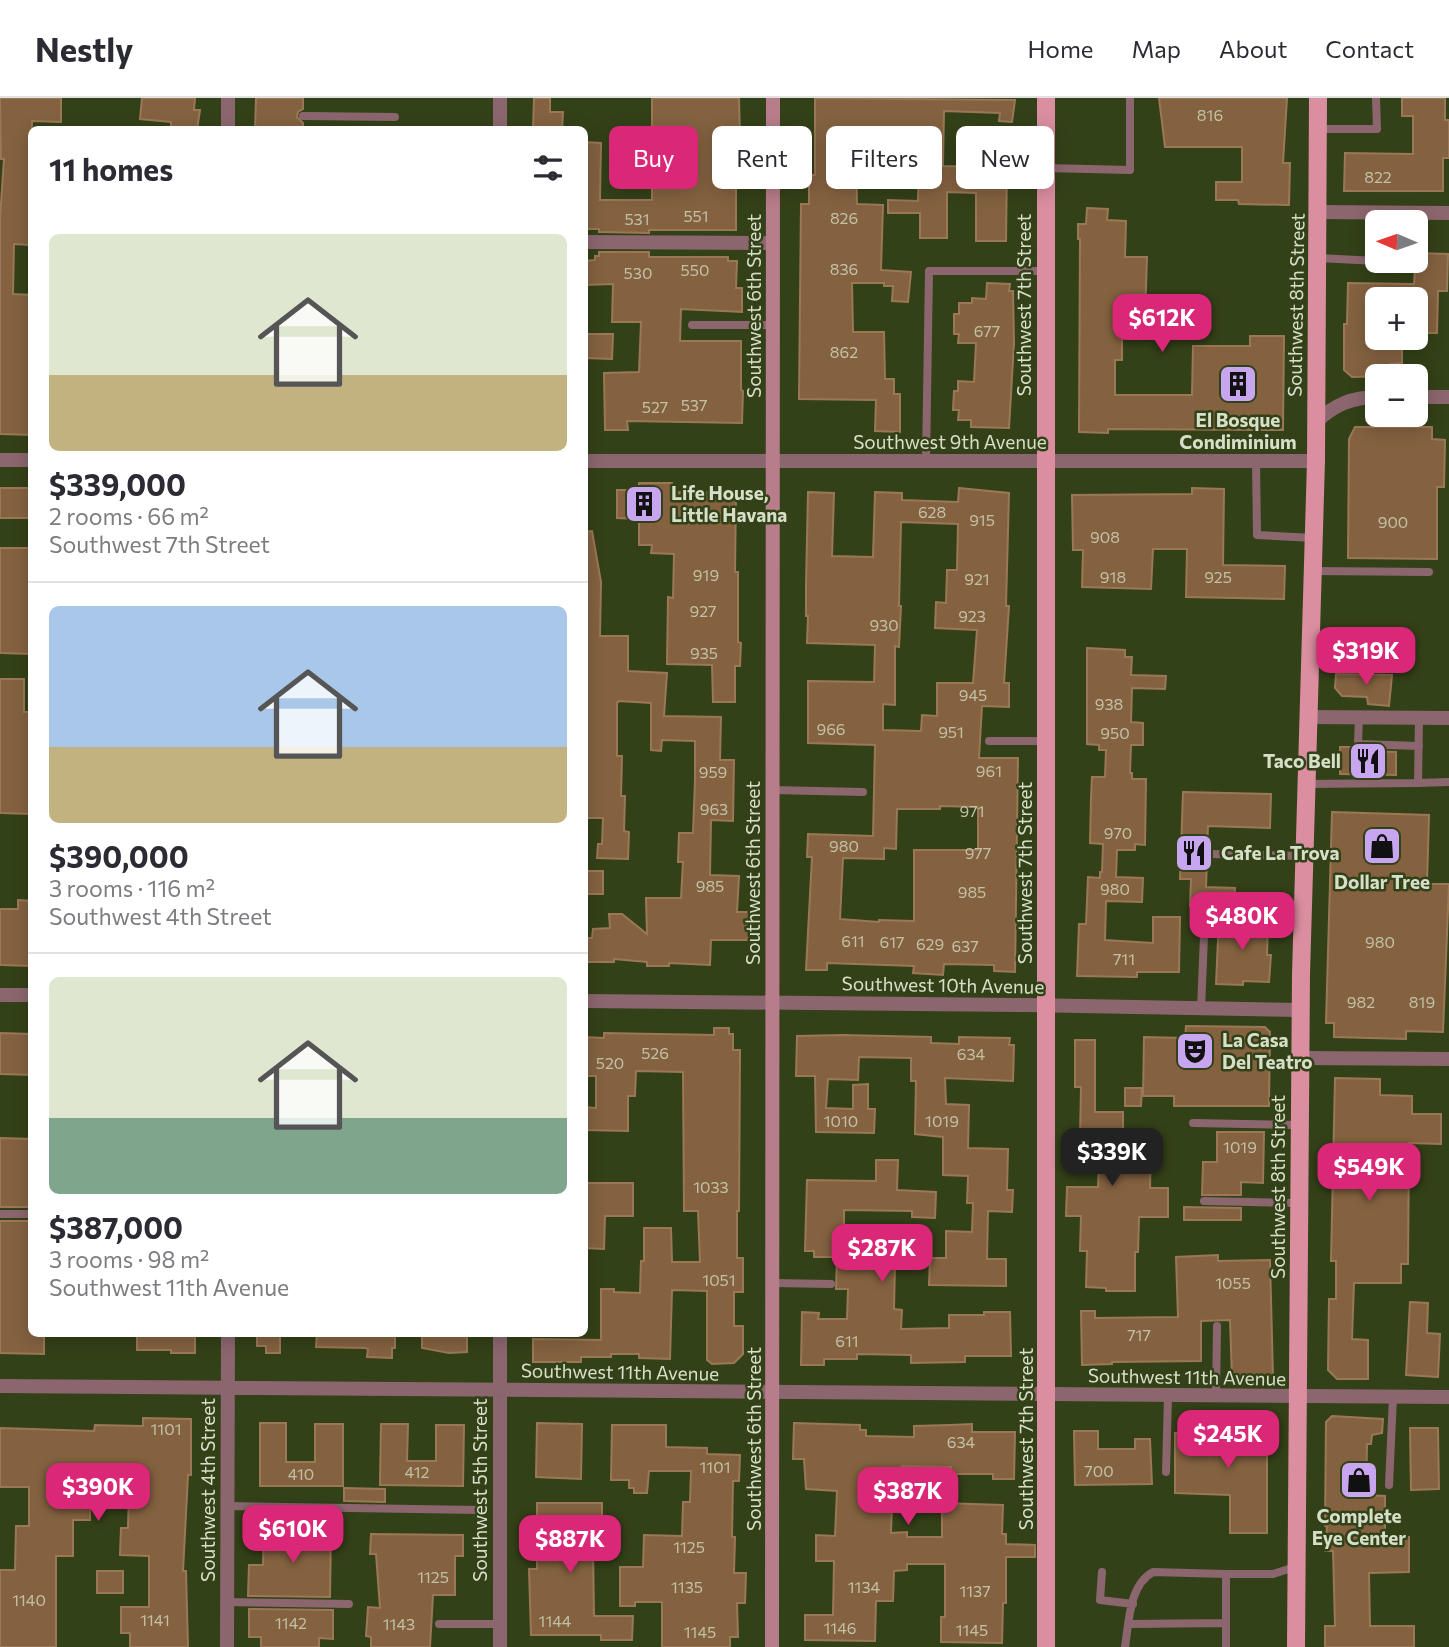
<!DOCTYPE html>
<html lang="en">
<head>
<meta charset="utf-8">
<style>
	:root { --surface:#fff; --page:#f2f2f3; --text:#2b2b33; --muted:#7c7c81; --line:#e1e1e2; --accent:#db2777 }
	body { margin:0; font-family:Commissioner,sans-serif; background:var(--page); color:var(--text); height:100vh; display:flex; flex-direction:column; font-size:26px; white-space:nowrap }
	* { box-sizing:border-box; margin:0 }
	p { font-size:23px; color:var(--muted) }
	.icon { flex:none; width:38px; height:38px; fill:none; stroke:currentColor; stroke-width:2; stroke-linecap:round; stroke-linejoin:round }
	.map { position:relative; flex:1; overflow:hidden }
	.panel { position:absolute; left:28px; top:28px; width:560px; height:1211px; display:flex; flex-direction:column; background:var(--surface); border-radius:10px; box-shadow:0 4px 18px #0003 }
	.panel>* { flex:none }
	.top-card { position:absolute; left:609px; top:28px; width:665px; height:63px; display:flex; gap:14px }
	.needle { width:46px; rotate:272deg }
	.fabs { position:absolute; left:1365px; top:112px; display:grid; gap:14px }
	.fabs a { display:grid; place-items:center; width:63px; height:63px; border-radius:10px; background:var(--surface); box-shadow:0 4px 18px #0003; font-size:35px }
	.price { position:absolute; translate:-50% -60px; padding:0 16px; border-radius:14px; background:var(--accent); color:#fff; font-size:23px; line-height:46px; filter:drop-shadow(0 2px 4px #0008) }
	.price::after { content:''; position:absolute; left:50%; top:42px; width:21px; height:16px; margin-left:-10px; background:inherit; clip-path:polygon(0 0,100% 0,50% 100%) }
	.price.selected { background:#222; color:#fff }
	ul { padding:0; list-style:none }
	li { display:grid; align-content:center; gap:14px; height:371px; padding:0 21px }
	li+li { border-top:2px solid var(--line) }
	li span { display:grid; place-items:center; height:217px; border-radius:10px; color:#555 }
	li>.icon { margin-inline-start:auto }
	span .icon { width:126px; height:126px; fill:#fffc; stroke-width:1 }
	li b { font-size:30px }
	h2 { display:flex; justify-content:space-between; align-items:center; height:84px; padding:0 21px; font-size:30px }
	.pill { padding:0 24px; border-radius:10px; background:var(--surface); box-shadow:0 4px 18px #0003; font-size:24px; line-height:63px }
	.pill.selected { background:var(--accent); color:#fff }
	header { display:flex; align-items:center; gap:42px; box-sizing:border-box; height:98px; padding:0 35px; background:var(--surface); border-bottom:2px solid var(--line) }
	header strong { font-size:33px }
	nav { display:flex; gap:38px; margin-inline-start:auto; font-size:24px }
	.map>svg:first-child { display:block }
	.building { fill:#846240; stroke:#9b7855; stroke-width:2; fill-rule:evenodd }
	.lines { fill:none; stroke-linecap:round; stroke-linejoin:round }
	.lane { stroke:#8c666e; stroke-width:8 }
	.street { stroke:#8c666e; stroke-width:14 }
	.secondary { stroke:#b87d8a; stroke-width:14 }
	.primary { stroke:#da8e9f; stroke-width:18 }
	.labels { text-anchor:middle; stroke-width:5; stroke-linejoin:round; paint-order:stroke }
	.number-label { font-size:16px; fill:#c2c0a6 }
	.street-label { font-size:19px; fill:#d6e0c8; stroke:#334118 }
	.poi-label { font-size:19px; font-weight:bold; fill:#d6e0c8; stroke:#334118 }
</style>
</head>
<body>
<header>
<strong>Nestly</strong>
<nav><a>Home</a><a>Map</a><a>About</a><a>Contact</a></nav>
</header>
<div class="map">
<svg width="1449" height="1549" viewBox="0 0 1449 1549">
	<rect width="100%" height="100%" fill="#334118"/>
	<path class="building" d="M0,0H61V24L32,23L30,147L14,146L13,196L32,197V337L0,336V120L4,61H1Z
		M142,0H195L194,12H200L197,32L171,29V24L140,21Z
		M256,0H303V11L298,14L297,19L303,25V32H255Z
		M534,0H550V14H563L562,32L533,31Z
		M652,0H739L741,86H736V132H649V135L599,134V131H584V44L601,45L600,102H652Z
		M815,0L1015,2L1012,24L999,23L1000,15L944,13L943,68L1007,69L1006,143H976V95L947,94V140H920V115H888V102L918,103L919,54L856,53L857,106L883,107L881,172L911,174L908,204L892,203L893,188H884V185H852L853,234H884L885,281H894V296H900V334L875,333L876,302L799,301L801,106H809V77H815Z
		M1159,0H1287L1283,65H1290L1289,107L1239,106L1238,102H1216V84H1242V49H1165Z
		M1402,0H1445V22H1449V60H1443V93H1344L1345,55L1413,56V18H1402Z
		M1087,110L1108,111L1107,122L1126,123L1125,159H1147L1145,219H1122V262H1115V297H1192L1193,248H1250V238H1284L1283,332L1108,331V335L1079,334L1080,141H1078V126H1086Z
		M599,154H649V159H728V163H737L736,190H742V214L681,211L680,243H741V292L743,293L742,325L627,323L628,332H605L604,275L639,274L641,224H612L613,186L584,187V163L595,162V158H599Z
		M1416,155L1448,156L1447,193H1438L1437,235H1416V201H1377V240H1402V265L1390,266V278L1352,279L1344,272V226H1347L1348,185L1414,186Z
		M987,185L1010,186L1009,193H1013L1014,245L1009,330L971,329V322H958L959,312H953L954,293H958V283L974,284L976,245H958L959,236H954V216H959V205H972V200L986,201Z
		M587,236H613L612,261L584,260V240H587Z
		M1355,329H1432V341L1445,342L1444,389H1437V461L1348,460L1349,341Z
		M639,385H672L671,394L736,395L735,474H738V544L741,545L740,568H735V604H713L712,567L667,566L668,499L673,500L674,456L651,455L652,447H639V421L617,420V392H639Z
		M0,390H32V420H0Z
		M959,390L1009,395L1006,508H1009L1004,585H1009V609L982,608L979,660H1018L1015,874L994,873V867L944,866L943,877L913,875L914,868L827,865V872H806L812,759H807L808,736L873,738L875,647L808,645V583L874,584L875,547L807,545L808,518H806V487L808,394L834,395L832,458L873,459L875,394L902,395V402L958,404ZM901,424L958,426L957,472H947L946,505L936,504L935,530L977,532L973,585H937V618L922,617L921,633L883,632V606L895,607V548L899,549L901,508H899ZM940,708L978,709V752H914V823L879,822V824L840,821L843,760L884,761V750L896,751L897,711H940Z
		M1192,390L1224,391L1223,467L1285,468L1284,501L1186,499L1187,451H1153L1151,491L1082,489L1083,452H1073L1072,397L1192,396Z
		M592,433L601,484L600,538H628V573L667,575L664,618L721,619L720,662H734L733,723L711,722L710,777L739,778L737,814H750V842H711L710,867L669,865V868H647V864L614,861V864H584V840H592L593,831L610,830L609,816H622L647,836L646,800H681L683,764H678L679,735H693L695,682V643L662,642L661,653L651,652V605L619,603L617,605V658H622L621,698H625L624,733L629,734L628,761L597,760L598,746H602L603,720H584V434Z
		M0,450H32V556L0,555Z
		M1087,550L1125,552V559H1132L1131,577L1166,578L1165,591L1132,590L1131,624L1143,625V647H1131L1130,675H1132V681H1146L1145,747L1135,746V752H1117L1116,779L1143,780L1142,804L1106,803L1105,842L1153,845V819H1180L1179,874H1137V879L1077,878L1079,826H1086L1088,779L1100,780V774H1102L1103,746L1090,745L1091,700L1092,679H1105L1106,652H1099V647L1087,646Z
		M1336,576L1392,577L1389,608L1368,606L1367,599L1342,598L1335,590Z
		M0,581H24V614H32V716L0,715Z
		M1340,649H1352L1358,653L1396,654V677L1340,676Z
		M1183,694L1271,696L1270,730L1208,728L1207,750L1203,755L1207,762L1206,789L1235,790L1234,807L1190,808L1191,781H1180Z
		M1332,714L1429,717L1427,786H1449L1443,934L1406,933V941L1334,939V925H1326Z
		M584,773H603V796H584Z
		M18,802L32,803V868L0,867V811H18Z
		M1219,820L1262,821L1261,829L1268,830L1267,857H1271L1269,884L1243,883V887L1216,886Z
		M1186,928L1265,929L1270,934L1269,1008H1174V998H1143L1144,939L1185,940Z
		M714,930H729V936H733V952H740L739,1113H737V1160H743V1194H734V1228H743V1256L734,1265L712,1266L707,1262V1193L672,1192L670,1261L639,1260V1256H611V1259H581V1264H533V1241L601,1242V1191H614V1194L640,1195L641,1163H644V1130H671L672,1164H700L698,1113H684L683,974L636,973L635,998H628V1033L584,1032V1009L596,1010V978H584V939L604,940V935L714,937Z
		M0,935L32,936V977L0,976Z
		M842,937L931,939V945L959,946V939L1010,940L1009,947H1014L1013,983L945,980L946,1006L969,1007L968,1050L1008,1051L1007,1092H1013L1012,1114L988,1113L987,1161H1006V1188L929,1187L930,1160H946V1133L972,1134L973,1105H967L968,1078L943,1077V1039L915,1036L916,983H911V960L859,959L858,982L828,981L826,1010L853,1011V987L868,986V1011H875L874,1035L816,1034L815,978H796L797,938Z
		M1075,942H1095V1014H1123V1032H1141V1051H1151L1150,1090H1168V1119H1139L1138,1154H1135V1193H1106V1190L1086,1189L1087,1153H1080L1081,1118H1066L1067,1089H1098L1100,1040H1080L1081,989H1075Z
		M1335,980L1380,981V997L1412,998V1016H1441V1046L1409,1045L1408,1166H1401V1185H1354L1352,1241L1368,1242V1281H1337L1328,1272L1329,1201H1336V1163H1331Z
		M1125,990H1142L1141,1008H1125Z
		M1217,1034H1264L1263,1085L1241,1084V1097H1202L1203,1064H1217Z
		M0,1040L32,1041V1109H0Z
		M876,1062H898L897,1092L936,1094L935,1120L912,1119V1113L844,1112V1138H855V1164L895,1166L894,1211L902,1212L901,1231L949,1230V1217H984V1214H1010L1011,1258H965V1264L911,1265V1257L857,1256V1261H824V1267H801L802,1214L819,1215L818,1221H847L848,1191H836L837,1159H814V1153H805L807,1082L876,1083Z
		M584,1085H633V1118H605L604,1151L584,1150Z
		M1184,1109L1241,1110V1122H1184Z
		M0,1123H32V1236H44V1256L0,1255Z
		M1218,1157V1163L1270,1162L1273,1279L1232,1280L1230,1222L1201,1223V1263L1112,1264V1266L1082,1267L1081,1213H1095V1220L1178,1219L1176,1159Z
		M1410,1204L1428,1205L1427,1235L1440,1236L1438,1279L1406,1277Z
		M137,1236H195V1255H171V1252H137Z
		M257,1236H280V1255H266V1248H257Z
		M317,1236H395V1250H392V1260L367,1259L368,1251L365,1250L316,1249Z
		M422,1236H467V1254L449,1255L422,1250Z
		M1332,1318L1383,1321L1382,1335L1372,1337L1371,1346H1367L1366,1397L1385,1398V1438L1409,1439V1474L1369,1475L1370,1528H1414V1549H1325V1528H1335L1333,1453H1325L1327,1428H1325L1326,1324Z
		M143,1320L191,1321V1377H188L183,1473H186L188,1549H130V1535H121V1509H149V1458L120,1457L121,1430H128L129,1391L93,1390V1379L66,1378V1405L90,1404V1422H73V1458H56V1549H0V1472H15L16,1428H29V1389H0V1330L94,1333L95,1327L143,1328Z
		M1209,1324H1267V1435H1230V1397L1175,1395V1335H1209Z
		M260,1325H286V1364H315V1326H343V1388H260Z
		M537,1325L582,1326L581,1381L536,1379Z
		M794,1325L860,1327V1332H866V1338L914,1339V1328L950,1327L972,1326V1334H1015L1014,1381H993V1376H951V1369L902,1368L901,1381H893L891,1435L907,1434V1439H942V1405L1003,1407L1002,1436H1006V1446L1035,1447V1459H1006V1505H1003L1002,1545L941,1544V1519H945V1466H907V1472L894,1473L893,1503H876L875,1543L805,1542V1517H833L834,1463H816V1437L835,1438L837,1393L806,1391L804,1361H793Z
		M381,1326H408L407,1363H436V1327H464L463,1388L380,1387Z
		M612,1327H666V1349L707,1350V1356L740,1357L739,1383H733L732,1439H735L734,1475H746L745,1505H737L738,1539H730V1549H662V1504H635V1508H620V1469H643L644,1437L682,1438L683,1404H690L691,1373H649L647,1395H634V1390H629V1382H611Z
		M1410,1330H1438L1439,1391L1411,1392Z
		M1074,1333H1098V1351H1135V1341H1150L1152,1386L1075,1387Z
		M344,1390L385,1391V1404L344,1403Z
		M537,1405H602V1450H593L594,1518H633L632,1542H601V1537H531L529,1471H537Z
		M264,1432L331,1433L330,1499L248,1498L249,1467H263Z
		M371,1436L463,1437V1458H455V1497H433L430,1549H371V1539L366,1538L368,1509L380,1510L376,1456H370Z
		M97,1473H123V1495H97Z
		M249,1511L333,1512V1541L319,1540V1549H261V1539H249Z"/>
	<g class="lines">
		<path class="lane" d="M303,18L395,19
			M1318,31H1377L1376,0
			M1045,70L1130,72V0
			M1318,160L1377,163
			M1380,163H1395
			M692,227H773
			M926,363L929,173H1046
			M1256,364L1257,437L1314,440
			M1313,473L1429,474
			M1359,619L1358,646L1419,648
			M989,643H1046
			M1418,685L1449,684
			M1305,686L1418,685L1419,620
			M772,692L863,694
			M1209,756L1303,758
			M1201,911L1205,813L1302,816
			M1193,1025L1299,1027
			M1204,1103L1299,1105
			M0,1116H32
			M773,1185L831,1186
			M1216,1299L1217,1228
			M1166,1374L1168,1298
			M1389,1387L1393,1299
			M227,1408L478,1412
			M1102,1474L1100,1502L1133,1506
			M1226,1476H1273L1295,1469
			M227,1504L349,1506
			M439,1526H499
			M1129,1526L1226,1525
			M1125,1549C1129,1524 1129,1487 1153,1474L1226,1476V1549"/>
		<path class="street" d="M228,0V32
			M500,0V32
			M1318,114L1449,115
			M584,144L773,145
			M1416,299H1449
			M1316,324C1334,307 1352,299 1377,299
			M0,362H32
			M584,363H1316
			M1308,619L1449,620
			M0,897H32
			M584,903L1026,907L1300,912
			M1300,960L1449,961
			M0,1288L1449,1299
			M227,1549L228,1236
			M500,1549V1236"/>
		<path class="secondary" d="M772,1549L773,0"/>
		<path class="primary" d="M1046,0V1549
			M1296,1549L1301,876L1316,363L1318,0"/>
	</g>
	<defs>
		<symbol id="building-square" viewBox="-11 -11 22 22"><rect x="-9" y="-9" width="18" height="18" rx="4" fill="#c8a6ef" stroke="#334118"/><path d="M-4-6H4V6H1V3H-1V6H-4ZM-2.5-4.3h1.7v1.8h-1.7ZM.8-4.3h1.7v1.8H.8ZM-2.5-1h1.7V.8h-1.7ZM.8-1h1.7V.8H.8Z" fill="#111"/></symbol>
		<symbol id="restaurant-square" viewBox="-11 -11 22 22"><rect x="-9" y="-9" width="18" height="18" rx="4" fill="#c8a6ef" stroke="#334118"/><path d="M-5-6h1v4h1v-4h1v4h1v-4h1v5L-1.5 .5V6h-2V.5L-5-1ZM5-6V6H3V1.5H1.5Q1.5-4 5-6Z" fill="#111"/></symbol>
		<symbol id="shop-square" viewBox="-11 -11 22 22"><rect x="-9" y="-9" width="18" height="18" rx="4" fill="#c8a6ef" stroke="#334118"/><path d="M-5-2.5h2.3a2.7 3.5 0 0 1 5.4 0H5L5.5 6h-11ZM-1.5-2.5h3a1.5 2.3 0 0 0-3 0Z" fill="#111"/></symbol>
		<symbol id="theatre-square" viewBox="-11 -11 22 22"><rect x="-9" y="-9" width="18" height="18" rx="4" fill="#c8a6ef" stroke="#334118"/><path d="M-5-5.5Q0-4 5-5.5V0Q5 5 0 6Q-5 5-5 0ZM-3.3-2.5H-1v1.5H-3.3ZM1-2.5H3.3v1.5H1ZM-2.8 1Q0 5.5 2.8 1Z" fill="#111"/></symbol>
	</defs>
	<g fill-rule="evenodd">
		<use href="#building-square" x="1216" y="264" width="44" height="44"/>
		<use href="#building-square" x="622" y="384" width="44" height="44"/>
		<use href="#restaurant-square" x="1346" y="641" width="44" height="44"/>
		<use href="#shop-square" x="1360" y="726" width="44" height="44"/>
		<use href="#restaurant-square" x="1172" y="733" width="44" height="44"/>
		<use href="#theatre-square" x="1173" y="931" width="44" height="44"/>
		<use href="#shop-square" x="1337" y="1360" width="44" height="44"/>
	</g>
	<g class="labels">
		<g class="number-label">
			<text x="1210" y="23">816</text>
			<text x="1378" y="85">822</text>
			<text x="696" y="124">551</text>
			<text x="844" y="126">826</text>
			<text x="637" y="127">531</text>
			<text x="844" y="177">836</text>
			<text x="695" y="178">550</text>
			<text x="638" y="181">530</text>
			<text x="987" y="239">677</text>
			<text x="844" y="260">862</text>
			<text x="694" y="313">537</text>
			<text x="655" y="315">527</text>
			<text x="932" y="420">628</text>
			<text x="982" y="428">915</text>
			<text x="1393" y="430">900</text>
			<text x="1105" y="445">908</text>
			<text x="706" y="483">919</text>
			<text x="1113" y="485">918</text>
			<text x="1218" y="485">925</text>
			<text x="977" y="487">921</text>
			<text x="703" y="519">927</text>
			<text x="972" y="524">923</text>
			<text x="884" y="533">930</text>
			<text x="704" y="561">935</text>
			<text x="973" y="603">945</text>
			<text x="1109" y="612">938</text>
			<text x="831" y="637">966</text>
			<text x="951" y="640">951</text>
			<text x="1115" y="641">950</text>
			<text x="989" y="679">961</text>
			<text x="713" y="680">959</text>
			<text x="714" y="717">963</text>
			<text x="972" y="719">971</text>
			<text x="1118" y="741">970</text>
			<text x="844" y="754">980</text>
			<text x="978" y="761">977</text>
			<text x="710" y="794">985</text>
			<text x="1115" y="797">980</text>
			<text x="972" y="800">985</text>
			<text x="853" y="849">611</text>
			<text x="892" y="850">617</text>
			<text x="1380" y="850">980</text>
			<text x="930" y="852">629</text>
			<text x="965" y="854">637</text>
			<text x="1124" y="867">711</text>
			<text x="1361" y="910">982</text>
			<text x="1422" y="910">819</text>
			<text x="655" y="961">526</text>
			<text x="971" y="962">634</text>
			<text x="610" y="971">520</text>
			<text x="841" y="1029">1010</text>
			<text x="942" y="1029">1019</text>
			<text x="1240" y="1055">1019</text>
			<text x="711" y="1095">1033</text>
			<text x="719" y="1188">1051</text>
			<text x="1233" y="1191">1055</text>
			<text x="1139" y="1243">717</text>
			<text x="847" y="1249">611</text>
			<text x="166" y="1337">1101</text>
			<text x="961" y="1350">634</text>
			<text x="715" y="1375">1101</text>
			<text x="1099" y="1379">700</text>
			<text x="417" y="1380">412</text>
			<text x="301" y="1382">410</text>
			<text x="689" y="1455">1125</text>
			<text x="433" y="1485">1125</text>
			<text x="687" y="1495">1135</text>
			<text x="864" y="1495">1134</text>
			<text x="975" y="1499">1137</text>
			<text x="29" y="1508">1140</text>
			<text x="155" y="1528">1141</text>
			<text x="555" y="1529">1144</text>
			<text x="291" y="1531">1142</text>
			<text x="399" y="1532">1143</text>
			<text x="840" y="1536">1146</text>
			<text x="972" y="1538">1145</text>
			<text x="700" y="1540">1145</text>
		</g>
		<g class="street-label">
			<text transform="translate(1024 207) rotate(-90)" y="7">Southwest 7th Street</text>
			<text transform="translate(1296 207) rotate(-89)" y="7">Southwest 8th Street</text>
			<text transform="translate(754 208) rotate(-90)" y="7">Southwest 6th Street</text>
			<text x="950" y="351">Southwest 9th Avenue</text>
			<text transform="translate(753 775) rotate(-90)" y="7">Southwest 6th Street</text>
			<text transform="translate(1025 775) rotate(-90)" y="7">Southwest 7th Street</text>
			<text transform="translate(943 887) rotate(1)" y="7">Southwest 10th Avenue</text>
			<text transform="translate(1278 1089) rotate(-90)" y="7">Southwest 8th Street</text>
			<text transform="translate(620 1274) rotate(1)" y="7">Southwest 11th Avenue</text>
			<text transform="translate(1187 1279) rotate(1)" y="7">Southwest 11th Avenue</text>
			<text transform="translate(754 1341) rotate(-90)" y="7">Southwest 6th Street</text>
			<text transform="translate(1026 1341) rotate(-90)" y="7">Southwest 7th Street</text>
			<text transform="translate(208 1392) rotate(-90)" y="7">Southwest 4th Street</text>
			<text transform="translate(480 1392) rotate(-90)" y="7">Southwest 5th Street</text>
		</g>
		<g class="poi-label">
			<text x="1238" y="329">El Bosque<tspan x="1238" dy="22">Condiminium</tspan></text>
			<text x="671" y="402" text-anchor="start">Life House,<tspan x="671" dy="22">Little Havana</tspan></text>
			<text x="1341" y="670" text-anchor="end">Taco Bell</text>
			<text x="1221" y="762" text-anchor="start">Cafe La Trova</text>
			<text x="1382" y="791">Dollar Tree</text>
			<text x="1222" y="949" text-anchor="start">La Casa<tspan x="1222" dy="22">Del Teatro</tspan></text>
			<text x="1359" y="1425">Complete<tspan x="1359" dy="22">Eye Center</tspan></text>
		</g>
	</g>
</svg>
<div class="fabs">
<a><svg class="needle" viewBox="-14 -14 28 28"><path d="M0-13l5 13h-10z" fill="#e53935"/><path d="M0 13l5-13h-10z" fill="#7c7c81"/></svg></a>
<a>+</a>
<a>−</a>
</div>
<b class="price" style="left:1162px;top:256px">$612K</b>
<b class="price" style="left:1366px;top:589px">$319K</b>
<b class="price" style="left:1242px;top:854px">$480K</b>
<b class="price selected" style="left:1112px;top:1090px">$339K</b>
<b class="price" style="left:1369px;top:1105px">$549K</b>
<b class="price" style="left:882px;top:1186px">$287K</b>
<b class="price" style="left:1228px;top:1372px">$245K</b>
<b class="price" style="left:98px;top:1425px">$390K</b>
<b class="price" style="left:908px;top:1429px">$387K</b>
<b class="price" style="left:293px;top:1467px">$610K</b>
<b class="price" style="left:570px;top:1477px">$887K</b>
<div class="top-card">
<a class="pill selected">Buy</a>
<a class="pill">Rent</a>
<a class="pill">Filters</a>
<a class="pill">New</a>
</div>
<section class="panel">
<h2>11 homes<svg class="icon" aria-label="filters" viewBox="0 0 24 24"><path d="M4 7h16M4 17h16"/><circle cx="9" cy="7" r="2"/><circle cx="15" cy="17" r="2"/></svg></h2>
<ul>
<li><span style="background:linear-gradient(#dfe7d0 65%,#c2b280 0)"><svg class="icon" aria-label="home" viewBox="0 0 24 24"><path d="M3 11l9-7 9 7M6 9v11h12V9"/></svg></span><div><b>$339,000</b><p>2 rooms · 66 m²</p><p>Southwest 7th Street</p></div></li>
<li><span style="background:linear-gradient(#a9c7e8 65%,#c2b280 0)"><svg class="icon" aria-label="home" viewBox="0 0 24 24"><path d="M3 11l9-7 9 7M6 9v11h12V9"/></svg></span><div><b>$390,000</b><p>3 rooms · 116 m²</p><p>Southwest 4th Street</p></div></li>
<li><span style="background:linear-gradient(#dfe7d0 65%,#7fa58c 0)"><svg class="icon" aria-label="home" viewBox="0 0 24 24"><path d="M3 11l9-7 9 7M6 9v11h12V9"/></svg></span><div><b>$387,000</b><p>3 rooms · 98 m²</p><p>Southwest 11th Avenue</p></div></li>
</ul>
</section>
</div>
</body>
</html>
